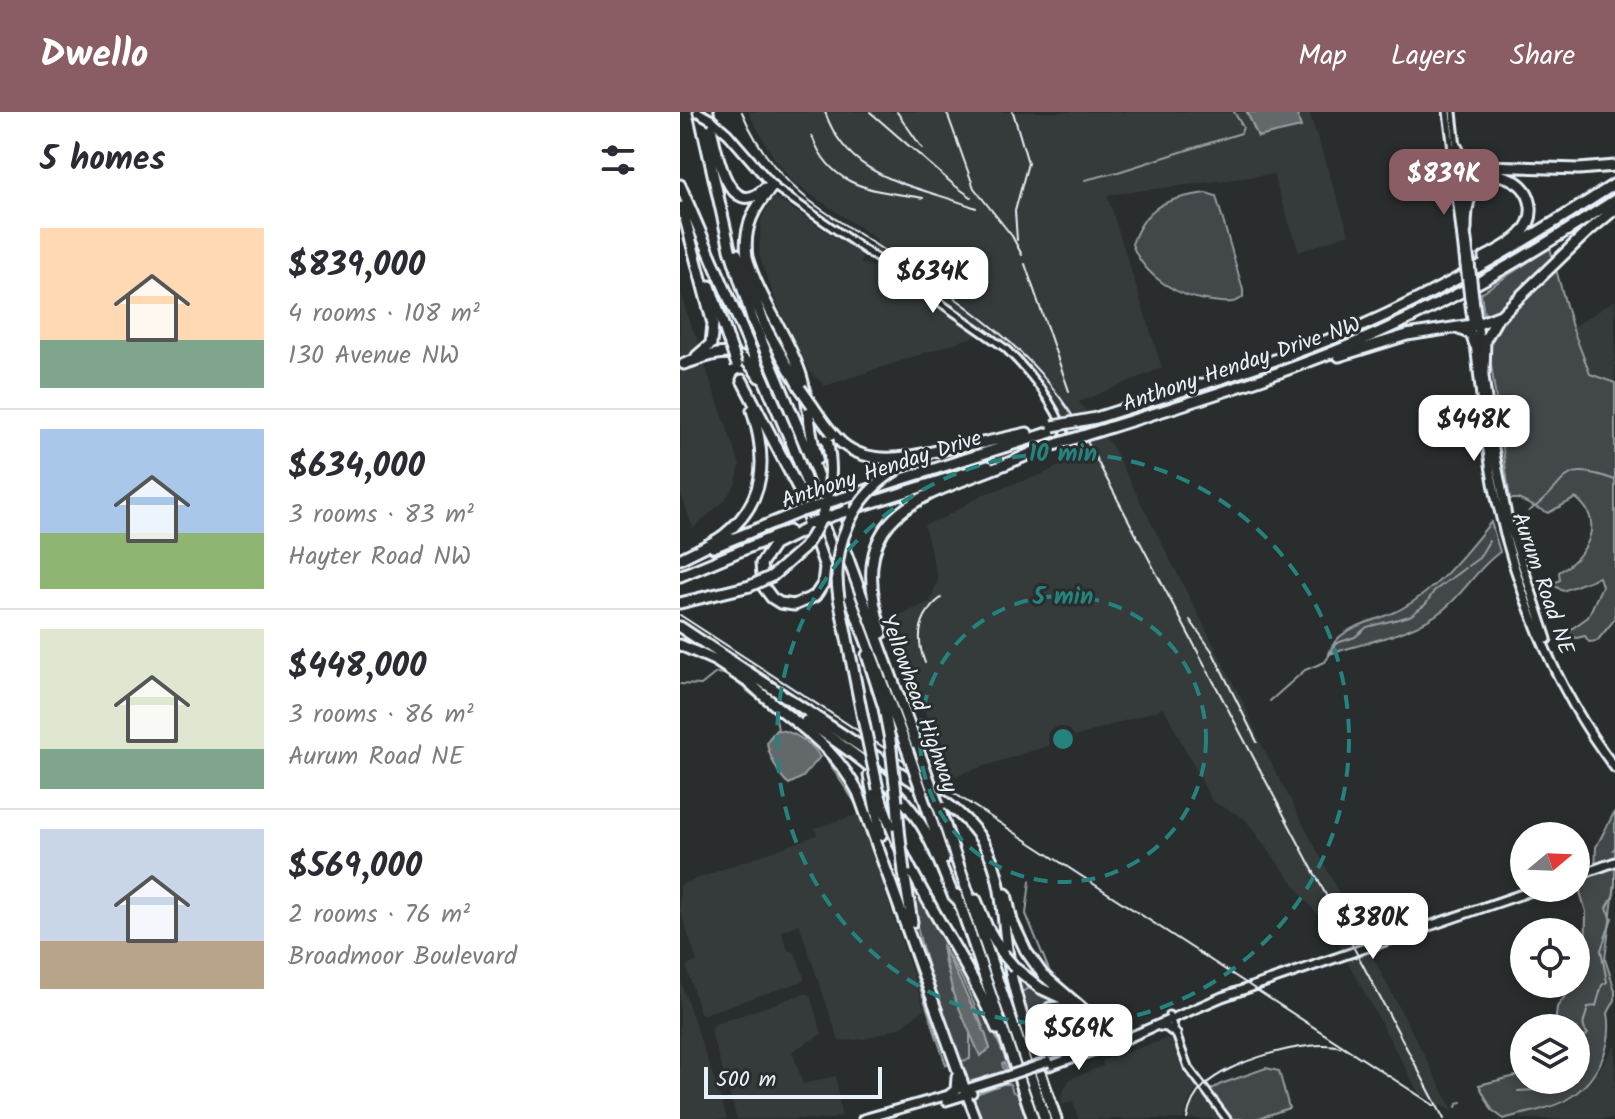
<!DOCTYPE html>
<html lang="en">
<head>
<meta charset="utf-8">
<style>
	:root { --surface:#fff; --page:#f2f2f3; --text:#2b2b33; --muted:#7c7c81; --line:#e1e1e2; --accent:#8a5d65 }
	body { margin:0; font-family:Kalam,sans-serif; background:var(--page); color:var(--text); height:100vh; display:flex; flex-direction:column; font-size:30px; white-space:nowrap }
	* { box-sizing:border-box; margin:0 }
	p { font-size:26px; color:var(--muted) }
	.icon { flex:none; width:44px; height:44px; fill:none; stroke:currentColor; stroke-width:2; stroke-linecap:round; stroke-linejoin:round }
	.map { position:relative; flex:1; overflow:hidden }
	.details { display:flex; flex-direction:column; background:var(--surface); width:680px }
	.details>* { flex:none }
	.needle { width:52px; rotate:71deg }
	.tools { position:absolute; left:830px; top:710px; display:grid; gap:16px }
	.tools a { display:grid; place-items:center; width:80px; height:80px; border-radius:50%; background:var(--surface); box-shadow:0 4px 12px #0003; font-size:40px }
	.scale { position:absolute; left:24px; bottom:20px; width:178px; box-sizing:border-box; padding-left:8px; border:4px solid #e8f1f8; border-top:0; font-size:22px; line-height:28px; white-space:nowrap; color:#e8f1f8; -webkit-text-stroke:6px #2a2d2e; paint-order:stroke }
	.price { position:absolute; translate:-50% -68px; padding:0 18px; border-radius:16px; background:#fff; color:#222; font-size:26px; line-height:52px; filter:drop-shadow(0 2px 4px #0008) }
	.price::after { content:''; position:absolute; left:50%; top:48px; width:24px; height:18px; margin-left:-12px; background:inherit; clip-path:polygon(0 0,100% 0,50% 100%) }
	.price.active { background:var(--accent); color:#fff }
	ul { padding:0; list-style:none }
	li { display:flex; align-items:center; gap:24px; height:200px; padding:0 40px }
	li+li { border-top:2px solid var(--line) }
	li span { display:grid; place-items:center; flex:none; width:224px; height:160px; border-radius:0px; color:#555 }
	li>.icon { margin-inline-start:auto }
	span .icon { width:96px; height:96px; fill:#fffc; stroke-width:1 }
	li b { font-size:34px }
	h2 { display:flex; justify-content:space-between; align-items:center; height:96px; padding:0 40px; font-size:34px }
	header { display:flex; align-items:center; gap:48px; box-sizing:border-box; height:112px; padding:0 40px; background:var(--accent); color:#fff }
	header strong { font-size:38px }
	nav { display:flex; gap:44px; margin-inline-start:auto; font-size:28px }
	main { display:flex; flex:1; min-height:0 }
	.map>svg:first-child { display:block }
	.built { fill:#363a3b }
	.green { fill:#424648; stroke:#959ca0; stroke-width:2; fill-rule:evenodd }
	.water { fill:#63686b; stroke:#989fa3; stroke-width:2 }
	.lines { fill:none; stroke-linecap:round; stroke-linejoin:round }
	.stream { stroke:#989fa3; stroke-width:2 }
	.minor-casing { stroke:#e8f1f8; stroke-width:11 }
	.major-casing { stroke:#e8f1f8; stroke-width:13 }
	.highway-casing { stroke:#e8f1f8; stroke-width:15 }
	.minor { stroke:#2a2d2e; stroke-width:5 }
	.major { stroke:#2a2d2e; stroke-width:7 }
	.highway { stroke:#2a2d2e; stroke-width:9 }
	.rail { stroke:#e8f1f8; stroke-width:2 }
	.major-bridge-casing { stroke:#e8f1f8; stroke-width:13; stroke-linecap:butt }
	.highway-bridge-casing { stroke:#e8f1f8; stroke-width:15; stroke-linecap:butt }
	.major-bridge { stroke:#2a2d2e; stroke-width:7 }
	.highway-bridge { stroke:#2a2d2e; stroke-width:9 }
	.ring { fill:none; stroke:#25827c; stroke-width:4; stroke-dasharray:14 10 }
	.labels { text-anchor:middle; stroke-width:6; stroke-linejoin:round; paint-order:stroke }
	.street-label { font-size:22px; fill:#e8f1f8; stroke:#2a2d2e }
	.centre { fill:#25827c; stroke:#2a2d2e; stroke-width:4 }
	.ring-label { font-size:24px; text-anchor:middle; font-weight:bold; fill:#25827c; stroke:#2a2d2e; stroke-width:6; stroke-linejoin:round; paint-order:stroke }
</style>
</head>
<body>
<header>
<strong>Dwello</strong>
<nav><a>Map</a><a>Layers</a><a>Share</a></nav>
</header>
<main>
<section class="details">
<h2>5 homes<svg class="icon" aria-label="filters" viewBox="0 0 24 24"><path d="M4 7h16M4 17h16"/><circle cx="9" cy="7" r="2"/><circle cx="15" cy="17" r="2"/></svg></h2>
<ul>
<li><span style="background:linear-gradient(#ffd9b3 70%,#7fa58c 0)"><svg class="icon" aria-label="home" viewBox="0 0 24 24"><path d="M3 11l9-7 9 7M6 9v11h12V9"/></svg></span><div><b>$839,000</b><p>4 rooms · 108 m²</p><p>130 Avenue NW</p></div></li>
<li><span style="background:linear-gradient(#a9c7e8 65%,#8fb573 0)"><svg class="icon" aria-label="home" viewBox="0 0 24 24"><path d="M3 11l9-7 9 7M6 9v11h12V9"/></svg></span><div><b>$634,000</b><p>3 rooms · 83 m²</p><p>Hayter Road NW</p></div></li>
<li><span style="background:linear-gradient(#dfe7d0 75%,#7fa58c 0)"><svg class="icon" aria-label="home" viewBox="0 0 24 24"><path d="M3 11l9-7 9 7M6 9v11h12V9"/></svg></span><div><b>$448,000</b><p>3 rooms · 86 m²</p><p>Aurum Road NE</p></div></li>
<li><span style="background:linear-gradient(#c9d6e8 70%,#b9a48a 0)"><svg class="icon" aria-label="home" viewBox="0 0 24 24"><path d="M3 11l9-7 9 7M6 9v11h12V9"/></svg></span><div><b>$569,000</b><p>2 rooms · 76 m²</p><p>Broadmoor Boulevard</p></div></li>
</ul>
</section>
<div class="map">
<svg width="935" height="1007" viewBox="0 0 935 1007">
	<rect width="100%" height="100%" fill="#2a2d2e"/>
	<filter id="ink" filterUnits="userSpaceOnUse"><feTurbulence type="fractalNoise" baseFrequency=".0125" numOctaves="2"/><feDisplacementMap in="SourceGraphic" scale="16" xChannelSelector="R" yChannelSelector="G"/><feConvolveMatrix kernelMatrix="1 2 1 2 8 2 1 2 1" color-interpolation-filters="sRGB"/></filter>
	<g filter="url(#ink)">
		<path class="built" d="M68,0H629L669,122L619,140L593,62L427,83L482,256L399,290L433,336L564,592L579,628L774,1000L739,981L656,828L564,706L532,689L484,596L268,666L213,506L250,490L258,467L244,413L263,406L302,383L363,362L387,350L393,342L392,334L381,302L369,281L334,240L310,220L189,136L198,128L114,71L94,46Z
			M94,85L182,143L181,151L198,156L299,223L145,274L130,260L95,187L79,143L81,107Z
			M0,177L7,203L21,237L0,245Z
			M935,188V271L910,262L892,216Z
			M24,251L60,353L56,371L44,389L13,416L0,379V259Z
			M179,702L244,897L221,915L185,927L159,929L119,812L101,819L108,838L115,841L124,864L123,869L25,902L20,901L6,854L17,849L0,798V773L137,723L135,716Z
			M0,868L36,973L47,1007H0Z
			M126,881L130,884L142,922L112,939L123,972L156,964L161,1004L152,1007H57L31,920L35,912Z
			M492,925L502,957L519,975L509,989L504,1007H398L393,989L382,992L381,984L390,967L423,954V948Z
			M935,933V1007H840L842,1003L886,991L915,965Z
			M523,976L546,1007H508L511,995Z"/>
		<path class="green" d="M526,81L536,84L563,178V185C553,193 544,190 532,189C499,186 464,165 452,132C466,93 486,87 526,81Z
			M870,136L892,215L910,262L935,271V507L917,529L909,530L905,524L897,526L883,523L908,505L922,474L919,465L883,479L872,472L880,468L879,460C907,444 926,410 896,386L868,401L838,387H830L801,181Z
			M811,410L820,440C798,455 785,480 764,497C734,522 686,530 649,542C656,513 698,510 721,497C759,476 784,443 811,410Z
			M935,699V771L925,847L935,879V888L928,901C934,936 916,970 886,988C869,998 843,1001 824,1007L812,998L799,973L844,962V968H896V916H875L877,895L905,858L906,800L896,766L915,759L916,735Z
			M227,757L298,884L331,959L328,960L324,951L322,952L325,961L289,973L284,965C261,896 235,829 227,757ZM262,834C283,864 299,901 310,936L301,943L265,852Z
			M333,859L386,891L368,893C352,905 352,919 356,937Z
			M382,895L400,906L406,927L400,936L370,947L364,935L361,936L363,947L358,927L361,906Z
			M586,956L599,959L609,996L576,1007H551L530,978L541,972Z
			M323,972H330L333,980L338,982L347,1007H298L291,984Z"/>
		<path class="water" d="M567,0H616L621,15L578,25Z
			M96,618C112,618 132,631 140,645L123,665L109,672C100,666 87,641 87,629Z
			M262,832L305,921L310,937L300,944L273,882Z"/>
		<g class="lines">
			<path class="stream" d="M405,68L438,60L561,21L563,15L554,0
				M849,399C890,373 876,346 935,368
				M788,454L799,446L809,429
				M0,572L21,573L36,561L46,562L95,601L98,618
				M590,589L625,558L645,550L657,531L675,525L687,515L730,504L746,492L754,479L785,456
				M95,601L141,639L178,695
				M194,738L266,953L271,952
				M933,738L935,735
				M350,769L346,802L371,863
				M341,880L350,876
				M896,948L901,936L899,930L908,922C899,913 906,906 908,895L916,894L922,873L927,870L921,838L932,806L927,796L934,782L935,770
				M282,949L290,947V921
				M838,979L857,978L872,968
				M776,995L778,991L782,990"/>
			<defs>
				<path id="minor" d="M767,0L774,53
					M773,0L777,35
					M93,74L325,236C354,264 380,297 390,337
					M489,903L508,955L547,1007"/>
				<path id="major" d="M32,8L48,22L93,74
					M779,57L784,101
					M774,59L785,153
					M785,113L790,151
					M794,185L801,240
					M789,186L793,215
					M795,231C800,278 805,325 813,371C833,471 873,575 935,656
					M803,256L812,326L828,409L867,527
					M896,764L935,750
					M479,914L487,915L496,922
					M369,954L443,928L542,885L860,776
					M283,978L327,964
					M285,979L296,1007
					M266,989L292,981
					M183,1007L272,982"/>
				<path id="highway" d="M19,0L50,137L73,209L134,354L242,648
					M28,0C33,23 45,115 85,76
					M777,36L782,48L792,51
					M774,53L899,57L935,54
					M774,61C802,60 847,58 851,95C852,105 848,115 840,123C830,133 816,139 804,146
					M0,73L112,332L227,637
					M93,74C74,95 63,115 67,145C79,186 106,221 120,260C130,288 128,319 137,347
					M2,95L33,212L31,232L17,244
					M786,118C786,92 788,73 815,65
					M57,142L87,218L120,276
					M30,174L48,227
					M777,216L791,222L795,233
					M659,244L727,223L798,212L821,203L905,122L935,97
					M4,252C37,241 58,230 79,265
					M804,259L805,228L817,207
					M62,268L117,374L145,455L143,472L135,484L114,493L100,491L92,486L83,474L81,452L94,433L128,416
					M132,293C141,306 150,321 163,332C203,364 261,332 305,331
					M416,306C503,278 591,253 675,217C766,177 851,126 935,72
					M428,316C520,287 612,260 700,220C783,183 859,137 935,88
					M302,331L347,321
					M356,339L380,331
					M218,357L245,345
					M156,388L375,319
					M177,395L308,354
					M33,435L119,400
					M0,447C14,439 31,433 44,423C87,389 87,346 72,298
					M0,464L108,419
					M92,464L124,436
					M159,486L182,602
					M0,491L70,474
					M0,515L263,689C336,740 315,797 333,871C344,917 361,962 376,1007
					M202,521C157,380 267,384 360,337
					M0,533L36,549L74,574
					M187,543L204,596L210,628
					M70,571C111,611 149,626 178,680L285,978
					M126,609C170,638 213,667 242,714C255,736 263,759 273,783L278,788
					M189,663L201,723
					M198,677C222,763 282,835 317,917
					M242,680L264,747
					M217,690L219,717
					M258,693L365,1007
					M224,760L232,810
					M326,782L332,809L346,839L363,863L405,899L421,936
					M277,783L353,1007
					M296,788L307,815L323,842
					M335,856L360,876L388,889
					M416,920L422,924L438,925
					M404,937L408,929V912
					M358,938V910L370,896L388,894L404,905
					M270,983L276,978L277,965"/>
			</defs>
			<use href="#minor" class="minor-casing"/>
			<use href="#major" class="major-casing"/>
			<use href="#highway" class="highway-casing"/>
			<use href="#minor" class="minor"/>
			<use href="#major" class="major"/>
			<use href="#highway" class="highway"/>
			<path class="rail" d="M62,0C79,40 105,72 141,97C236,162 346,217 402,320L764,1007
				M145,0C169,70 235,72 296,96
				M190,0L274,73L291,85
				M217,0L242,36
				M333,0L348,51L335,99L337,128
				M267,1L294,76L332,124L342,143
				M132,24C152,78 194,78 243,86
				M345,152L389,279
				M0,503L755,994
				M510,508L532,539L577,630
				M245,551C235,525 239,503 261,486
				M507,1007C509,994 514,983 524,974C547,950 628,926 660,935"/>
			<defs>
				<path id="major-bridge" d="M18,0L32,8
					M790,151L794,185
					M785,153L789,186
					M327,964L368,950"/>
				<path id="highway-bridge" d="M48,227L57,253
					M120,276L132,293
					M373,314L416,306
					M380,331L428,316
					M119,400L156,388
					M127,412L166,399
					M124,436C148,403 156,368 147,328
					M70,474L92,464
					M159,486C150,433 173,384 218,357
					M182,602L198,677
					M210,628L217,690
					M227,637L242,680
					M242,648L258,693
					M219,717L224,760
					M323,842L335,856"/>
			</defs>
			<use href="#major-bridge" class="major-bridge-casing"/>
			<use href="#highway-bridge" class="highway-bridge-casing"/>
			<use href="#major-bridge" class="major-bridge"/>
			<use href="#highway-bridge" class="highway-bridge"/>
		</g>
	</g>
	<g class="ring">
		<circle cx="383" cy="627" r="143"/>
		<circle cx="383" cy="627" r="286"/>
	</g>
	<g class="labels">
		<g class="street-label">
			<text transform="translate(561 251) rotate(-19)" y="8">Anthony Henday Drive NW</text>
			<text transform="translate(201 356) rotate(-18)" y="8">Anthony Henday Drive</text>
			<text transform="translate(864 471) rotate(71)" y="8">Aurum Road NE</text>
			<text transform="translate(240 591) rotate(70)" y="8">Yellowhead Highway</text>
		</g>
	</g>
	<circle cx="383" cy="627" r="12" class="centre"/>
	<g class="ring-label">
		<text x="383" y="349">10 min</text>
		<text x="383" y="492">5 min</text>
	</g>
</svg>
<div class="tools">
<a><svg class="needle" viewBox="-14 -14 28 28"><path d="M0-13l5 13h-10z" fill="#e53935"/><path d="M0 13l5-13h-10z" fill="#7c7c81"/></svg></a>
<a><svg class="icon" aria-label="locate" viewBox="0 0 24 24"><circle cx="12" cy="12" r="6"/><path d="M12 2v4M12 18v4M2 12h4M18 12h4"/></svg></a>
<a><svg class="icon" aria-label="layers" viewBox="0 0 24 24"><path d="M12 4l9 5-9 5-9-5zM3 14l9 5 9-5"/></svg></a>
</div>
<div class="scale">500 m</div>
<b class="price active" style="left:764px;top:105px">$839K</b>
<b class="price" style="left:253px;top:203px">$634K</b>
<b class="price" style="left:794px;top:351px">$448K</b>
<b class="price" style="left:693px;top:849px">$380K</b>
<b class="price" style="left:399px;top:960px">$569K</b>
</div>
</main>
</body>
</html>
